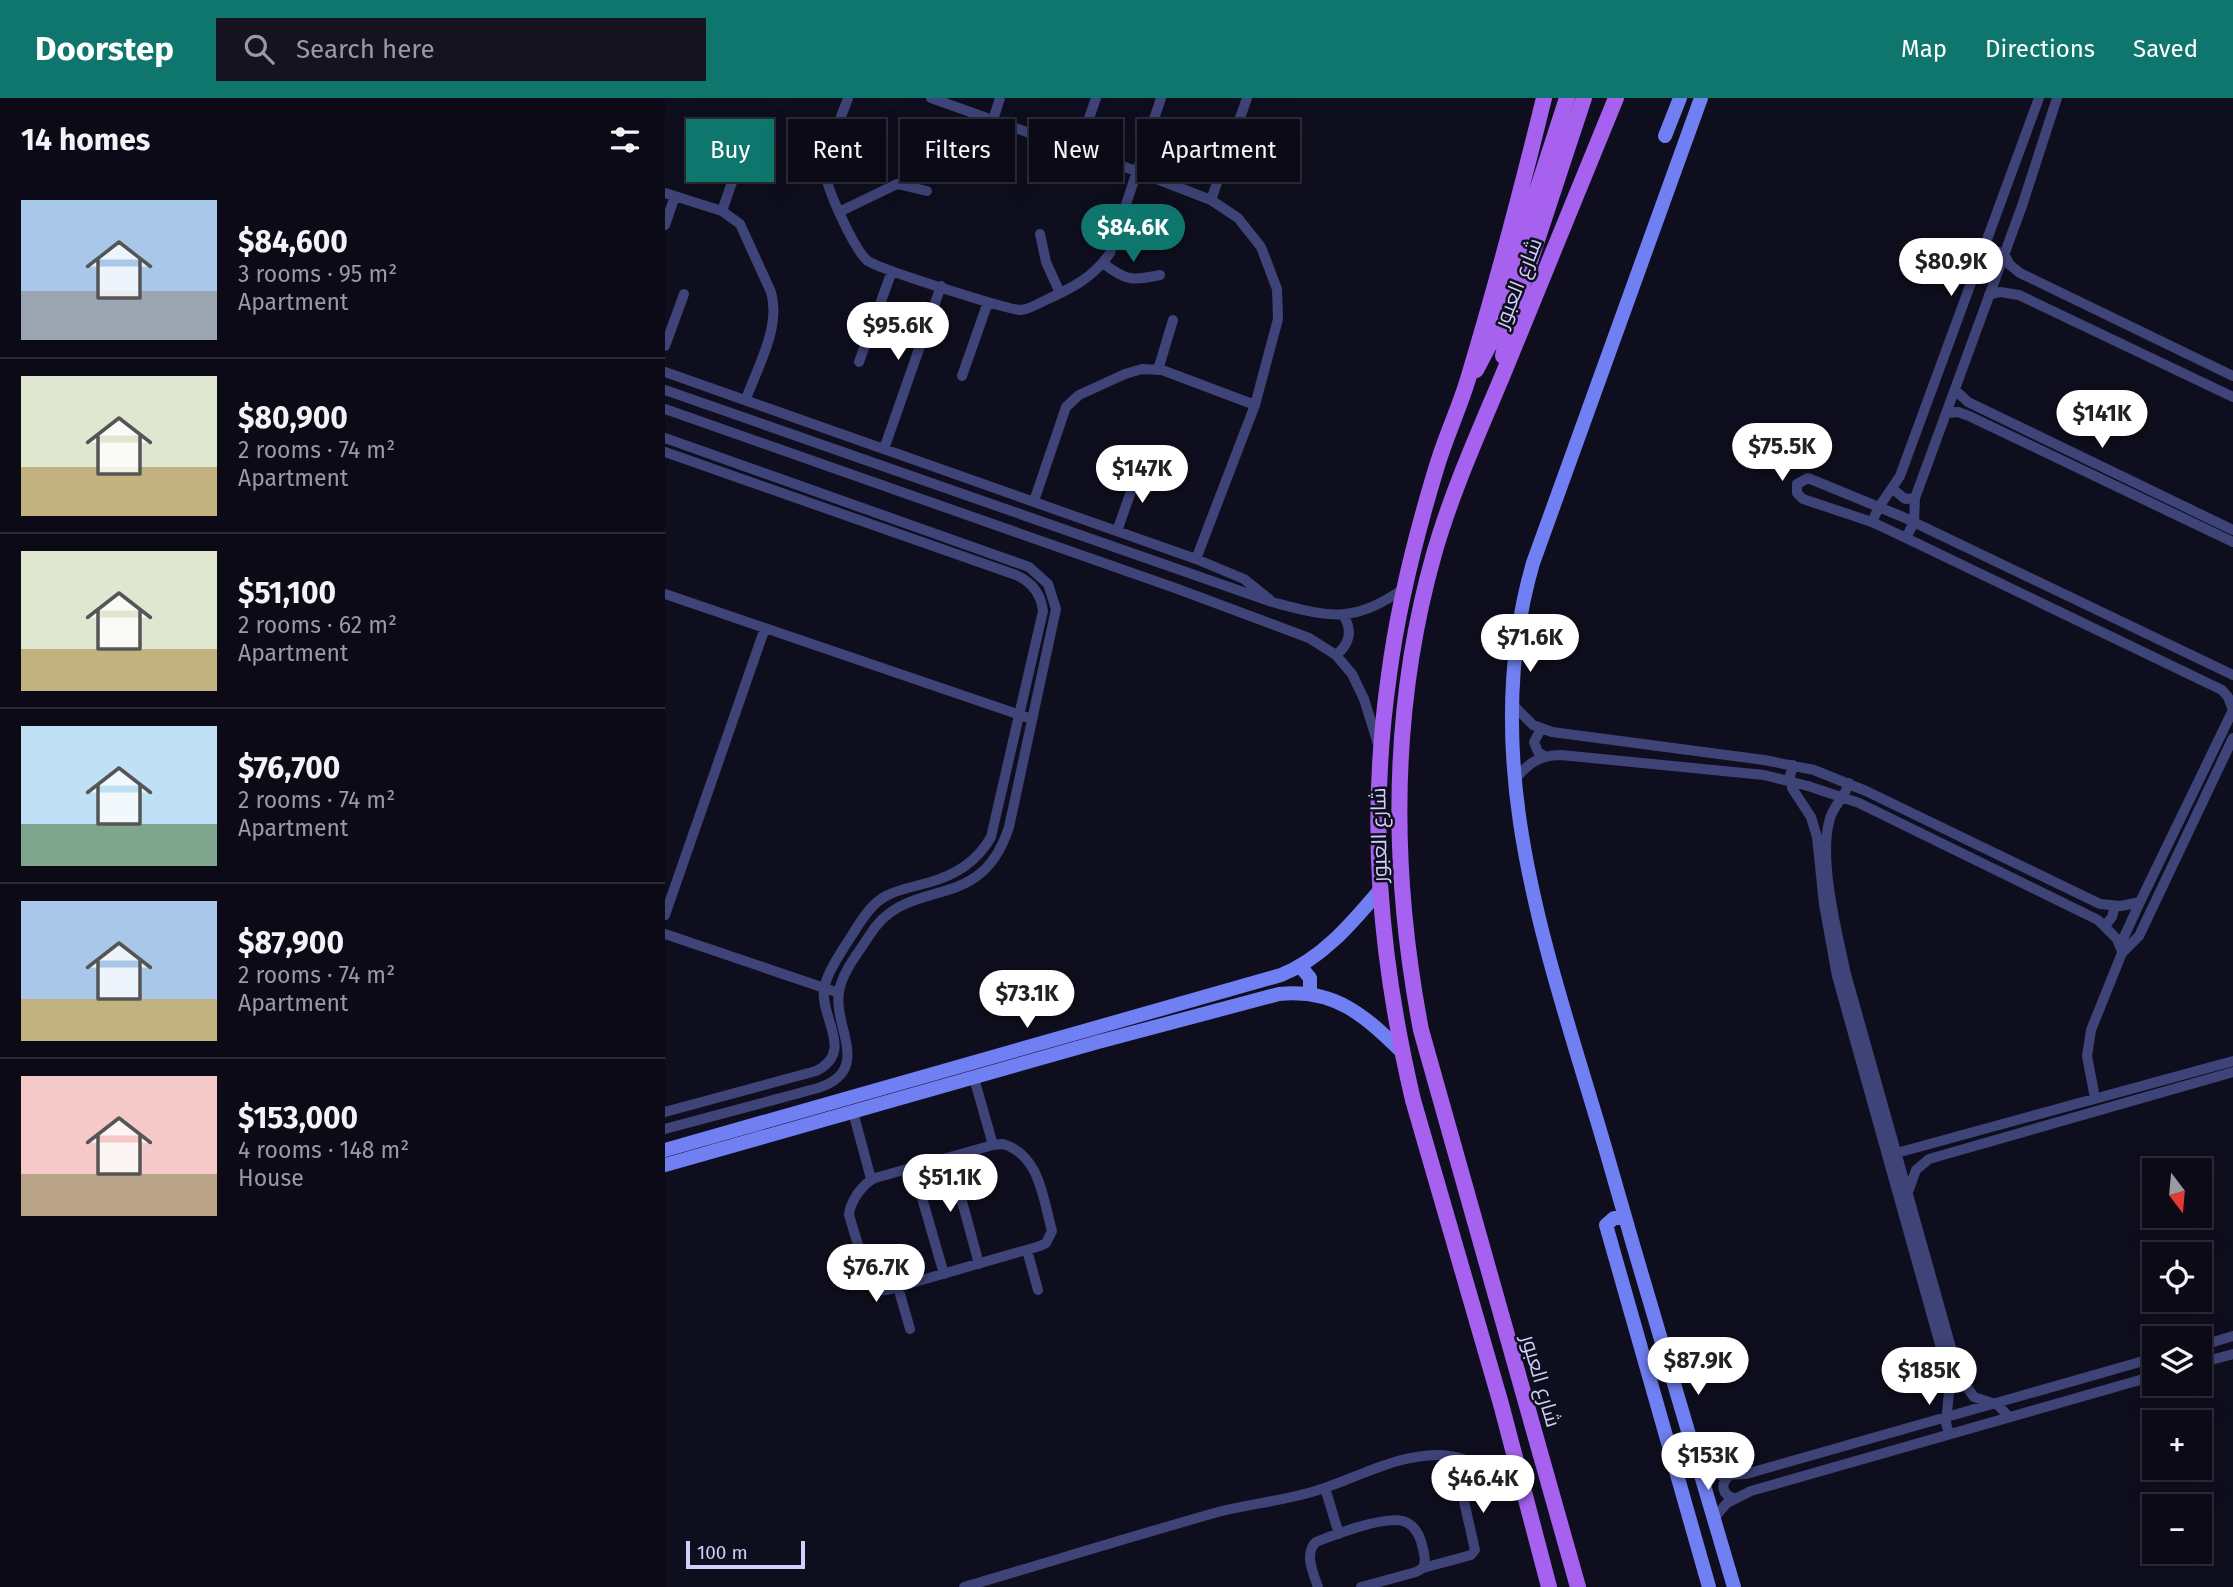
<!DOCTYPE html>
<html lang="en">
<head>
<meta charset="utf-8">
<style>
	:root { --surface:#0b0a16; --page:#14131f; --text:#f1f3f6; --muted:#9a9aa1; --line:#2b2b35; --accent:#0f766e }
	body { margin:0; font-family:"Fira Sans",Cairo,sans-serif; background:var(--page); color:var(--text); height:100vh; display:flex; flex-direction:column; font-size:26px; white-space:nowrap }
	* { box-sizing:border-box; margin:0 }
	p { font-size:23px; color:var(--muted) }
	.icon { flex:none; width:38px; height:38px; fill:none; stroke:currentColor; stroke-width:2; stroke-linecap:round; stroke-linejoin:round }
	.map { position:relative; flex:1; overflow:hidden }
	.drawer { display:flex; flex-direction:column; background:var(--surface); width:665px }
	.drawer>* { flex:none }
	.hud { position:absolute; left:21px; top:21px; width:665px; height:63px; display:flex; gap:14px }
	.needle { width:46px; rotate:164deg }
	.controls { position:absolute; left:1477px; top:1060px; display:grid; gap:14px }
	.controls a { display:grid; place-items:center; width:70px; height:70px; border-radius:0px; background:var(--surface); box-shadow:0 7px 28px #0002,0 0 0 2px var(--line); font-size:35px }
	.scale { position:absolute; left:21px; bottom:18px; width:119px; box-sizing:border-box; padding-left:7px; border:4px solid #d0d1fa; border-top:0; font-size:19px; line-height:24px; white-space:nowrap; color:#d0d1fa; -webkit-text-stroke:5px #0f0e1e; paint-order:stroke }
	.price { position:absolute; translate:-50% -60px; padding:0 16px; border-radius:24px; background:#fff; color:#222; font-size:23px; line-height:46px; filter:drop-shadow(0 2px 4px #0008) }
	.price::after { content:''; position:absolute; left:50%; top:42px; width:21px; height:16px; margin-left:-10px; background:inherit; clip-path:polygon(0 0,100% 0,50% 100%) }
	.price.current { background:var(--accent); color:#fff }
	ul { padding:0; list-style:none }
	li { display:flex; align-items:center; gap:21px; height:175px; padding:0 21px }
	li+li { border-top:2px solid var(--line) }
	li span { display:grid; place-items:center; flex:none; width:196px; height:140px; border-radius:0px; color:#555 }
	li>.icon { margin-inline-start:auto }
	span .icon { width:84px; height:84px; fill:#fffc; stroke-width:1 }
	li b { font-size:30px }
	h2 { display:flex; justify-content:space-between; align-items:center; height:84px; padding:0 21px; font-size:30px }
	.pill { padding:0 24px; border-radius:0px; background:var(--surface); box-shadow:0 7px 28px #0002,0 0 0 2px var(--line); font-size:24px; line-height:63px }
	.pill.current { background:var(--accent); color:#fff }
	header { display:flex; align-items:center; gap:42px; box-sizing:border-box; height:98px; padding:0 35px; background:var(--accent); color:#fff }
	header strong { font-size:33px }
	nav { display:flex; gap:38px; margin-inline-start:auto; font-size:24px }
	.search { width:490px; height:63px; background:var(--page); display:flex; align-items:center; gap:18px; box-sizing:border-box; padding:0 24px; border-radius:0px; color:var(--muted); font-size:26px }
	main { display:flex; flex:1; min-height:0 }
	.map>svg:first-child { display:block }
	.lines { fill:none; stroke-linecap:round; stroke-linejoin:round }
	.street { stroke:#3e4478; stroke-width:10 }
	.secondary { stroke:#707ff1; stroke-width:14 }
	.primary { stroke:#a662ef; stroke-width:16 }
	.labels { text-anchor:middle; stroke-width:5; stroke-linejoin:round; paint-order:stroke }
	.street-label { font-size:21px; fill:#d0d1fa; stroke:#0f0e1e }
</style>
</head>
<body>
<header>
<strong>Doorstep</strong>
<div class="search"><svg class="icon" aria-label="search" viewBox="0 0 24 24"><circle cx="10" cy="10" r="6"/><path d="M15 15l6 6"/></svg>Search here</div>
<nav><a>Map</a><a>Directions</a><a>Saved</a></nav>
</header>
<main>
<section class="drawer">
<h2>14 homes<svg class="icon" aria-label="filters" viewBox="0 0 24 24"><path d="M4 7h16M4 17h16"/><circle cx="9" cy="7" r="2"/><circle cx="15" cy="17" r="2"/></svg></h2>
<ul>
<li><span style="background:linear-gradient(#a9c7e8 65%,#9aa5b1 0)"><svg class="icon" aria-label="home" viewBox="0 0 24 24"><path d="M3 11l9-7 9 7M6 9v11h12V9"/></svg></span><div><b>$84,600</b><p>3 rooms · 95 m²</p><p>Apartment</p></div></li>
<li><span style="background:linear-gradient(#dfe7d0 65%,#c2b280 0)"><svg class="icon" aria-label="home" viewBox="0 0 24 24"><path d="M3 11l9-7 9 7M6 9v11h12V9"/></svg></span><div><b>$80,900</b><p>2 rooms · 74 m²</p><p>Apartment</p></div></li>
<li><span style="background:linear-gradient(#dfe7d0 70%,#c2b280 0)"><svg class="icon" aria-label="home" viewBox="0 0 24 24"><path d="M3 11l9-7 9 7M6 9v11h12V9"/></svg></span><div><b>$51,100</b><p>2 rooms · 62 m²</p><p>Apartment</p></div></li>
<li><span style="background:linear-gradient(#bfe0f5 70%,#7fa58c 0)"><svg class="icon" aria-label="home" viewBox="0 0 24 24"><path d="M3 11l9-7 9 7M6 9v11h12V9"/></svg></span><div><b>$76,700</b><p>2 rooms · 74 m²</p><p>Apartment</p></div></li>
<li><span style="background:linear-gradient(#a9c7e8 70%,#c2b280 0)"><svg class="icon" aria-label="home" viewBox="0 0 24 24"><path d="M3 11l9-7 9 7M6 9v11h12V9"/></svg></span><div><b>$87,900</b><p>2 rooms · 74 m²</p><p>Apartment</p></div></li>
<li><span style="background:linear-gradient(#f6c9c9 70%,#b9a48a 0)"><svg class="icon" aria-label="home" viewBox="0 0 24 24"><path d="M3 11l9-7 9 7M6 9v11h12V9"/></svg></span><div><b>$153,000</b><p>4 rooms · 148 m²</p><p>House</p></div></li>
</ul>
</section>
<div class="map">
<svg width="1568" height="1489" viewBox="0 0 1568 1489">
	<rect width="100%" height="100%" fill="#0f0e1e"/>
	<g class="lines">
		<path class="street" d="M183,0C175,24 160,51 161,77C163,94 190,153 203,163C214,171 343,212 356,212C365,211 374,205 381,202C407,190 429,179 445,155L496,0
			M266,0L471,73L546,102L573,120L596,149L612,191L613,221L590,307L531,461
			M328,22L335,0
			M413,52L431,0
			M0,95L57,113L75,126L106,194C116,229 93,268 81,301
			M546,102L582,0
			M57,113L74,64
			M174,114L232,86L262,93
			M0,127L10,98
			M375,136L381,164L395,195
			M1320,149L1339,156L1345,167L1355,175L1568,278
			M438,165C461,183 467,183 495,177
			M1324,197L1335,194L1354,197L1568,299
			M0,248L19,196
			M194,264L227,173
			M493,272L508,222
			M0,274L531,461L579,481L604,501
			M297,278L323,204
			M0,292L607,504C665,519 687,527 741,489
			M1290,292L1303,304L1568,432
			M0,311L510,490L644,540L671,557L687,576L699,601L713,646
			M1282,315L1293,314L1304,318L1568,444
			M0,340L364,469L383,486L391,511L344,729C315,820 243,774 204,838C194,854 177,874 174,894C168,930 208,972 153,990L0,1031
			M219,351L276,188
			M0,354L351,477C367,484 376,496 378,513L326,739C312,764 289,778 262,785C248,789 234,791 221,798C208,805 200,817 192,829C182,846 162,872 159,891C155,920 190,954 151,973L0,1014
			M1228,391L1240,401L1250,400
			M369,403L401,309L414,297L460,276L477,271L497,272L590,307
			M1207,424L1214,409L1235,378L1374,0
			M452,433L474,371
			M1241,440L1249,424L1250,400L1357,108L1392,0
			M0,496L361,619
			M671,557C685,546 688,532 678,517
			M847,606L868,627L887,634L1099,662L1149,672L1201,693L1435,806L1456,808L1475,804
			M876,631L869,644L873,654L879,658
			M1128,667L1125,678L1127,690L1146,719L1152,739L1159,806L1172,878L1281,1268L1284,1294L1281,1325L1284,1336
			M849,683C862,666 874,657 896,657L1099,677L1143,688L1194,705L1433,822L1452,841L1456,851
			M1184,685C1180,700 1167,708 1164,724C1154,764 1172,835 1181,876L1294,1278L1309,1299L1333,1307L1343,1318
			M0,817L100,530
			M1440,828L1447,819L1450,808
			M0,836L174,895
			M1457,855L1474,838L1568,640
			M309,980L328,1047
			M1430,1000L1422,958L1426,932L1457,855L1459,839L1475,804L1568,612L1563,599L1557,592L1241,440L1207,424L1138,401L1132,395V386L1143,380L1238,419L1568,577
			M188,1014L206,1081
			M338,1046C375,1057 378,1101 387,1133L381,1145L375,1148L222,1192H215L204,1183L184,1117C185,1104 197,1086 210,1080L328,1047Z
			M1228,1056L1568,963
			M285,1059L314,1166
			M248,1069L279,1176
			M1243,1094L1251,1072L1264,1061L1568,974
			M362,1152L373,1192
			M233,1189L245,1231
			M1535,1248L1568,1238
			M1535,1265L1568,1256
			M1036,1370L1055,1377L1081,1376L1489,1260
			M1064,1378C1055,1386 1057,1397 1069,1400
			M660,1390L674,1436
			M1049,1420L1062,1405L1086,1393L1489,1278
			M758,1470L806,1457L810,1452L789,1359
			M299,1489C384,1464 468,1438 553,1414C584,1406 616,1403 647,1394C689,1382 728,1357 773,1357C806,1357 838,1380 860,1403
			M653,1489C648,1475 639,1455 651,1444C670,1436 719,1418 738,1423C748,1426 753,1434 756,1443C758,1452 762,1461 758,1470L751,1474L696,1489"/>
		<path class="secondary" d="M1036,0L868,465C810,665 883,855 939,1046C981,1194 1026,1341 1069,1489
			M1000,38L1015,0
			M635,868L645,880V896
			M0,1052L616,877C657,861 687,825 715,792
			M0,1067L433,944L614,896C670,890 700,918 737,954
			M960,1120H949L941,1127L1044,1489"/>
		<path class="primary" d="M879,0C856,94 831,188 803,281C794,311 780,340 771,371C751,437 733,508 724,577C703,724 714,857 748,1002L836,1306L884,1489
			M838,258L847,218L919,0
			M811,272L829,238L839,195L902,0
			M913,1489L756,932C726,775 725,612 769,456C787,393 814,334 839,274C876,183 914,91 951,0"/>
	</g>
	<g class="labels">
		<g class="street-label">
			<text transform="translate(853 185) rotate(-68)" y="7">شارع العبور</text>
			<text transform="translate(714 737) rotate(-91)" y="7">شارع العبور</text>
			<text transform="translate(876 1283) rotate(74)" y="7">شارع العبور</text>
		</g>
	</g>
</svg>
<div class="controls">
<a><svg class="needle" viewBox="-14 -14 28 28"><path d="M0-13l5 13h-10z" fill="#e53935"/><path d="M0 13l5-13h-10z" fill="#9a9aa1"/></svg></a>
<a><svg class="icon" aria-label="locate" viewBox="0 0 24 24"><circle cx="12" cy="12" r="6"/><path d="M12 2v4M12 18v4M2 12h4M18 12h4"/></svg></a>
<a><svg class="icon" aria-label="layers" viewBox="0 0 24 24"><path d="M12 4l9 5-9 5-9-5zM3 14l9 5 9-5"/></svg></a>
<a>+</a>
<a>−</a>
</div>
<div class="scale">100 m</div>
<b class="price current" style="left:468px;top:166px">$84.6K</b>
<b class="price" style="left:1286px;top:200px">$80.9K</b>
<b class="price" style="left:233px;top:264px">$95.6K</b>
<b class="price" style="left:1437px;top:352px">$141K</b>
<b class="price" style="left:1117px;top:385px">$75.5K</b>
<b class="price" style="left:477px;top:407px">$147K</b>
<b class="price" style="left:865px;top:576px">$71.6K</b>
<b class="price" style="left:362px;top:932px">$73.1K</b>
<b class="price" style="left:285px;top:1116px">$51.1K</b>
<b class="price" style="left:211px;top:1206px">$76.7K</b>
<b class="price" style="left:1033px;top:1299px">$87.9K</b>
<b class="price" style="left:1264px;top:1309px">$185K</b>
<b class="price" style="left:1043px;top:1394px">$153K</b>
<b class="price" style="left:818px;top:1417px">$46.4K</b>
<div class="hud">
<a class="pill current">Buy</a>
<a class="pill">Rent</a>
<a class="pill">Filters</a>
<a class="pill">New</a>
<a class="pill">Apartment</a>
</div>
</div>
</main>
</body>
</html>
